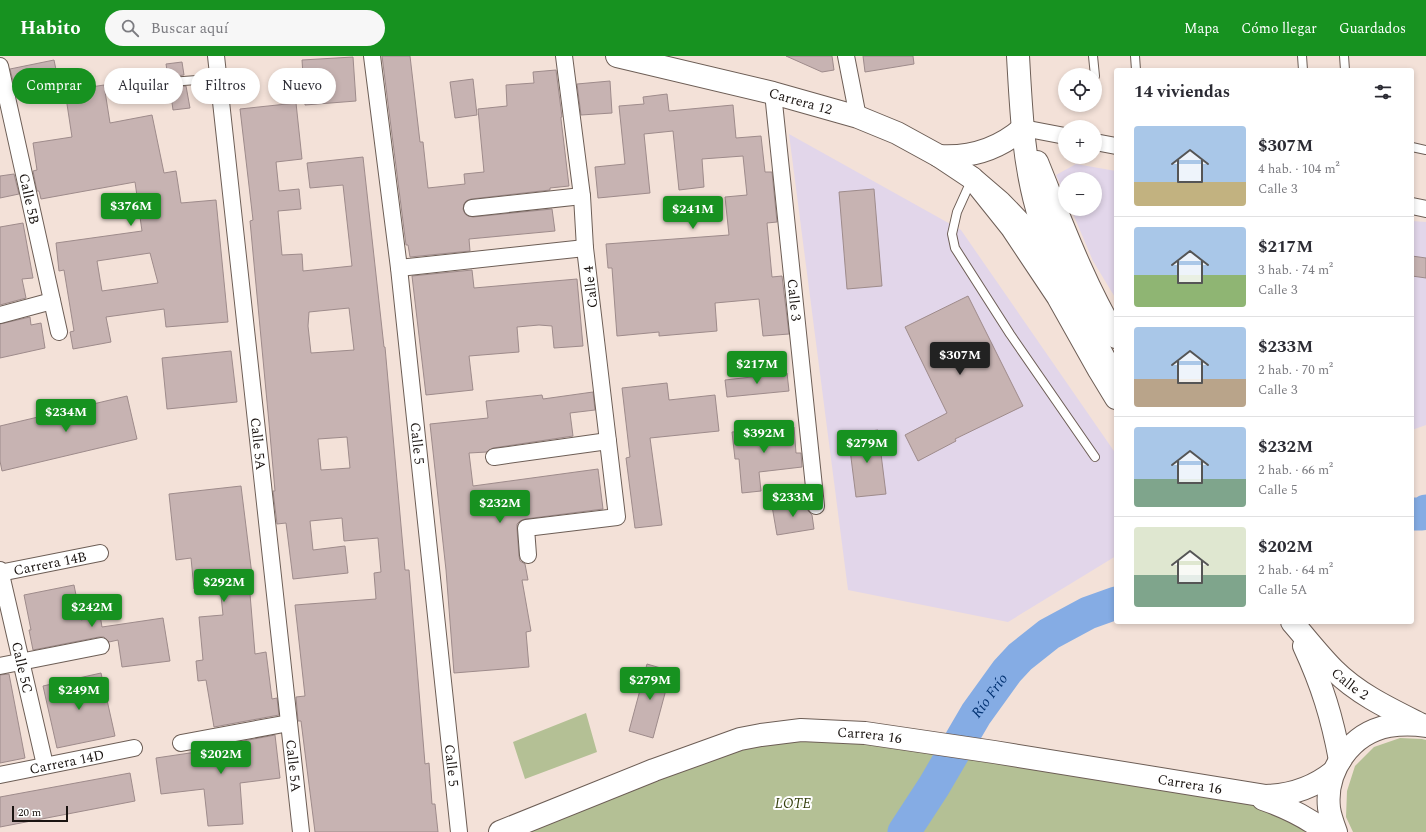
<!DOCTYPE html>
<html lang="es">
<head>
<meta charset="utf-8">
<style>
	:root { --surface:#fff; --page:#f7f7f7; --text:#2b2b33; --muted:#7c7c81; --line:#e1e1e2; --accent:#179220 }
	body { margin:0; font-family:Spectral,serif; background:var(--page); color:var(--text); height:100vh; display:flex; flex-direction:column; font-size:15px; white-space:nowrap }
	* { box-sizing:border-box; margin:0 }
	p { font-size:13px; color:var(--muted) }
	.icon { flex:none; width:22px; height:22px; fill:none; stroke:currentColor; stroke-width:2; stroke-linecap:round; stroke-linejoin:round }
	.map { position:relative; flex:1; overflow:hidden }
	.panel { position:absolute; left:1114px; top:12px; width:300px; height:556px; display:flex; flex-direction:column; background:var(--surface); border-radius:4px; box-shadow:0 2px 6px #0003 }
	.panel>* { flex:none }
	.guide { position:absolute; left:12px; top:12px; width:380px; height:36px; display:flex; gap:8px }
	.controls { position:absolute; left:1058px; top:12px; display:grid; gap:8px }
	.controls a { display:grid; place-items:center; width:44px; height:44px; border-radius:50%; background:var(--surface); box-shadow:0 2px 6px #0003; font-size:20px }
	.scale { position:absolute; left:12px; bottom:10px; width:56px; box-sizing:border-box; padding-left:4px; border:2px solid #1a1411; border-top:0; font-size:11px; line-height:14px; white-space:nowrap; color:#1a1411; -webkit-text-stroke:3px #fff; paint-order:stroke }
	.price { position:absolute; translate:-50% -34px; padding:0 9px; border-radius:4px; background:var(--accent); color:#fff; font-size:13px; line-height:26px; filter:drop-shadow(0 1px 2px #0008) }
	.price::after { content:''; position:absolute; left:50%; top:24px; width:12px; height:9px; margin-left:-6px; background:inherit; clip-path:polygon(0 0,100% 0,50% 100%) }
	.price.active { background:#222; color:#fff }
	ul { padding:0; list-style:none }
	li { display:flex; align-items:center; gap:12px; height:100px; padding:0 20px }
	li+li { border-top:1px solid var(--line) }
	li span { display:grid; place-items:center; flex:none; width:112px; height:80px; border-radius:4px; color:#555 }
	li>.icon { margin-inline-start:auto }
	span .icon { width:48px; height:48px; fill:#fffc; stroke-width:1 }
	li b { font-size:17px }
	h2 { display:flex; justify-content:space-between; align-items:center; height:48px; padding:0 20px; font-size:17px }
	.tag { padding:0 14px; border-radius:18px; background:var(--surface); box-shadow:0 2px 6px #0003; font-size:14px; line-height:36px }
	.tag.active { background:var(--accent); color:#fff }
	header { display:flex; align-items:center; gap:24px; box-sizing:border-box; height:56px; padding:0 20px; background:var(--accent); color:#fff }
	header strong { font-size:19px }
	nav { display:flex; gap:22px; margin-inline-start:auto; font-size:14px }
	.search { width:280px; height:36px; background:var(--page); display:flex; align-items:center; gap:10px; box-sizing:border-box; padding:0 14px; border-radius:22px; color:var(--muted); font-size:15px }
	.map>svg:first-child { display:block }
	.industrial { fill:#e2d6ea }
	.green { fill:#b4c095 }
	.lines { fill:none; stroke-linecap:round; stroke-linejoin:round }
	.river { stroke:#85ace4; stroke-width:33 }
	.building { fill:#c7b3b2; stroke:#9e8b8b; fill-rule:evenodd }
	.lane-casing { stroke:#6d5e56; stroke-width:10 }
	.street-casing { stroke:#6d5e56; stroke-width:18 }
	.secondary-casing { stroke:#6d5e56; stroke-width:24 }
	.primary-casing { stroke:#6d5e56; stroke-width:24 }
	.lane { stroke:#fff; stroke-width:8 }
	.street { stroke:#fff; stroke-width:16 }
	.secondary { stroke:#fff; stroke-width:22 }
	.primary { stroke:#fff; stroke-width:22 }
	.labels { text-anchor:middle; stroke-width:4; stroke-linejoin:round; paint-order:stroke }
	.street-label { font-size:14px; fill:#1a1411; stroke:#fff }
	.park-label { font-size:14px; font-style:italic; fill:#35400d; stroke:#fff }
	.water-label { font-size:15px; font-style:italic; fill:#003171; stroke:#fff }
</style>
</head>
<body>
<header>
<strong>Habito</strong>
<div class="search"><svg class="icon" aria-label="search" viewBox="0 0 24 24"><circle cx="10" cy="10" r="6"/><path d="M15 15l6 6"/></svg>Buscar aquí</div>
<nav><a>Mapa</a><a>Cómo llegar</a><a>Guardados</a></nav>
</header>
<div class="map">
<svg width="1426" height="776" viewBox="0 0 1426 776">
	<rect width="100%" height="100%" fill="#f3e1d8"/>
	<path class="industrial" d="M789,78L961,174L1116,398V500L1008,566L848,534Z
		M1076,108L1116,115V243L1093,205L1071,153H1095V123H1065V139L1056,119Z
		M1412,165L1426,166V369L1412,374Z"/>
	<path class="green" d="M586,657L597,696L525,723L513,686Z
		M779,676L1253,739L1326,776H500Z
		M1400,682L1422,683L1426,684V776H1353L1346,761L1347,735L1355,710L1374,691Z"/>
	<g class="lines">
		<g class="river">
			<path d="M1412,458H1422L1426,455"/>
			<path id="s1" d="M904,776L934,730L976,658L1007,615L1020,601L1049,578L1088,557L1116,547"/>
		</g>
	</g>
	<path class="building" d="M382,0H410L420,86H423L428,132L465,128L464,118L484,116L478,53L507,50L506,29L534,27L533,16L556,14L562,61H561V63L569,130L550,132V134L471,143L466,145L464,148L463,153L465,158L468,160L473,161L552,153L555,175L469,183L470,195L410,201L408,189H406Z
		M786,0H832L834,14L822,16Z
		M863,0H913L914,8L865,16Z
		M353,1L356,45L305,49L302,4Z
		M54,4L60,33L17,41L10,13Z
		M182,6L184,19L168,21L166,8Z
		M473,23L477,59L455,62L450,26Z
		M610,25L612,57L581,59L577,28Z
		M104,29L110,67L152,59L164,117L176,115L181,147L216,144L228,266L166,271L164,253L106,261L111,286L73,293L70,276L74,275L64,214L59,215L56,187L142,175L135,126L41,143L39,135H37L33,115L37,114L33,87L72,81L65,35ZM150,197L158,227L102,235L97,205Z
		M186,30L190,52L173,54L170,32Z
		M667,38L669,55L733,49L736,82L761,80L765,116H772L777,166L767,167L772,221L782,220L789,278L763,280L759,243L715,247L717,275L659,280V276L617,280L612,212H608L606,188L729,179L725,141L747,139L743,100L702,103L704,131L679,134L673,75L644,78L650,137L598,142L595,111L625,108L619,50L644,48L643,41Z
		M296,47L302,103L276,106L279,135L299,133L301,153L278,155L282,199L302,198L303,215L352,210L343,129L310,132L307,107L363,101L384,291H385L405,514H409L425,708L429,707L432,748H435L438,776H315L301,665H298L296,641L305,640L295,549L376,543L374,517L381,516L378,482L344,485L342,462L310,465L313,494L345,490L348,517L293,523L286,467L277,468L273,435H275L269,367L250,165L253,164L240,53ZM349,252L354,294L311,297L308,270L309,256ZM347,381L350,412L321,414L318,383Z
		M14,118L19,138L0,142V120Z
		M874,133L882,230L847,233L839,136Z
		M23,167L33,222L22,223L26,242L0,249V171Z
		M1412,200L1426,202V222L1412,220Z
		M472,214L474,232L577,223L583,290L554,292L552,270L539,269L517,271L519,296L469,300L473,334L426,339L412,220Z
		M968,240L1023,350L955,383L956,385L918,405L905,379L947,357L905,271Z
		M30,261L31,269L41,267L45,292L0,302V268Z
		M231,295L237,346L167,353L162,302Z
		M787,317L789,335L727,341L725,324Z
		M667,327L669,344L715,339L719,375L650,382L662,469L635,472L626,402L630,401L622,332Z
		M593,336L595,354L570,357L573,380L493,392L487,396L469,397L473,430L598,413L603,453L525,463L520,465L517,468V473L519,500L520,505L525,508L528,524H522L531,575L526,576L529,611L454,617L446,514L430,368L488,362L486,345L542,339L543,343Z
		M127,340L137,383L2,415L0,405V370Z
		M794,371L796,397H801L802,411L759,416L761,435L742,437L739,403H735L732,376Z
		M878,374L886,438L856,441L848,378Z
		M241,430L253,527H251L252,538H250L255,598L266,596L272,643L277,642L279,659L214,671L206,624L198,625L196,605L203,604L199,561L223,559L220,530L194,533L191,502L176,504L169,438Z
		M806,444L808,455L812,459L814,473L777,479L772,450Z
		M74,529L81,564L100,559L102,571L163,562L170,605L122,611L118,584L109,586L104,581H99L33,594L29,574H31L24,539Z
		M647,608L671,615L653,682L629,675Z
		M101,617L115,680L57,692L43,630Z
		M9,618L25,702L0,707V619Z
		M275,679L280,722L240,727L243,768L208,770L204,733L161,738L156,702L217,693V690Z
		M130,717L135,745L0,771V741Z"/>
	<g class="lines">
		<defs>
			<path id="lane" d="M1093,0L1095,20
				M1135,0L1136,14
				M1302,0L1303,14
				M1344,0L1345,14
				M129,29L197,24H219
				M1412,91L1426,94
				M971,125L957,156L952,178L955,192L1010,278L1095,401"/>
			<g id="street">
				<path id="s2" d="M216,0L301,776"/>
				<path id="s3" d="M372,0L399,212L459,776"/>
				<path d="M846,0L858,61"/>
				<path id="s4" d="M0,10L59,276"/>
				<path id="s5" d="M773,37L816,450"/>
				<path d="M1023,72L1065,80"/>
				<path d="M1095,86L1116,90"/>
				<path d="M1412,150L1426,153"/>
				<path d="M472,152L582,140"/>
				<path d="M399,212L585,192"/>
				<path d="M0,259L52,245"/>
				<path d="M494,401L608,385"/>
				<path d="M528,499L526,472L617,461L585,192L582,140L564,0"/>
				<path id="s6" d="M0,514L45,709"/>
				<path id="s7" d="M0,517L100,497"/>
				<path d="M0,610L101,590"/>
				<path d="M181,687L289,667"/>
				<path id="s8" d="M0,719L134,692"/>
			</g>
			<g id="secondary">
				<path id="s9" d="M617,0L773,37L858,61L897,77L939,100L972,122L1012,172L1058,241L1099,314L1116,342"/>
				<path d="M939,100C971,102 999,93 1023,72"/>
				<path d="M1263,743C1286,751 1307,761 1326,776"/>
				<path id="s10" d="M500,776L654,714L740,683L761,679L801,674L865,677L994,696L1266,740C1292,739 1313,732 1333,716"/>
			</g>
			<g id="primary">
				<path d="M1018,0C1021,51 1023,104 1037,153C1044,180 1055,204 1067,229C1082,261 1098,292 1116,323"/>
				<path d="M1037,106C1061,165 1083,226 1116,281"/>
				<path d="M972,122L1000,146L1025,172L1047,199"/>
				<path id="s11" d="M1292,566C1306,582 1319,599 1334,614C1358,638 1390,653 1420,668"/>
				<path d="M1304,590C1322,629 1332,661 1340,704"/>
				<path d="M1336,776C1333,768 1330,760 1329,752C1325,714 1351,677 1389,670C1401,668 1414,668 1426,670"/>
			</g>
		</defs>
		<use href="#lane" class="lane-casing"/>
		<use href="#street" class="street-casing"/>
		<use href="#secondary" class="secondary-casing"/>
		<use href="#primary" class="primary-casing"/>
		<use href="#lane" class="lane"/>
		<use href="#street" class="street"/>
		<use href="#secondary" class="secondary"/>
		<use href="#primary" class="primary"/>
	</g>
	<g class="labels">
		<g class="street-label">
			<text dy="5" stroke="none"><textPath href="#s9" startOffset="189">Carrera 12</textPath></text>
			<text dy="5" stroke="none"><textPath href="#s4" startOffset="136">Calle 5B</textPath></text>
			<text transform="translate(590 231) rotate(-97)" y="5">Calle 4</text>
			<text dy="5" stroke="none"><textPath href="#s5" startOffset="208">Calle 3</textPath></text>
			<text dy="5" stroke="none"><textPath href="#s2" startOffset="390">Calle 5A</textPath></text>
			<text dy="5" stroke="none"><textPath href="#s3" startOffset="390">Calle 5</textPath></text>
			<text dy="5" stroke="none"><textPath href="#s7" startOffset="51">Carrera 14B</textPath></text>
			<text dy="5" stroke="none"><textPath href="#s6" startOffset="100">Calle 5C</textPath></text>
			<text dy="5" stroke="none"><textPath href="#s11" startOffset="85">Calle 2</textPath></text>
			<text dy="5" stroke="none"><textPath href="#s10" startOffset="388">Carrera 16</textPath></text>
			<text dy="5" stroke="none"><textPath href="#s8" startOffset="68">Carrera 14D</textPath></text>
			<text dy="5" stroke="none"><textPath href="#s2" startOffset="714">Calle 5A</textPath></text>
			<text dy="5" stroke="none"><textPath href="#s3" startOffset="714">Calle 5</textPath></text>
			<text dy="5" stroke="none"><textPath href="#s10" startOffset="712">Carrera 16</textPath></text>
		</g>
		<g class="park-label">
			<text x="793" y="752">LOTE</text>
		</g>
		<g class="water-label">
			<text dy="5" stroke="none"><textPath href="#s1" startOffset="161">Río Frío</textPath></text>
		</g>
	</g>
</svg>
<div class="controls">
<a><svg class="icon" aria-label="locate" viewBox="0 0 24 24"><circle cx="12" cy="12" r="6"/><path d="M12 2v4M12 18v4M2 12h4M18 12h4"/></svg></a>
<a>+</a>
<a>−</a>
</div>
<div class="scale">20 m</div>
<b class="price" style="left:131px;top:171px">$376M</b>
<b class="price" style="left:693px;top:174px">$241M</b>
<b class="price active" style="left:960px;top:320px">$307M</b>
<b class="price" style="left:757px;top:329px">$217M</b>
<b class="price" style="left:66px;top:377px">$234M</b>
<b class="price" style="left:764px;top:398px">$392M</b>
<b class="price" style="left:867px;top:408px">$279M</b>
<b class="price" style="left:793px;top:462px">$233M</b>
<b class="price" style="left:500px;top:468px">$232M</b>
<b class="price" style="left:224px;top:547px">$292M</b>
<b class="price" style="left:92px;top:572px">$242M</b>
<b class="price" style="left:650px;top:645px">$279M</b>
<b class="price" style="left:79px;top:655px">$249M</b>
<b class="price" style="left:221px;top:719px">$202M</b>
<div class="guide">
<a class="tag active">Comprar</a>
<a class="tag">Alquilar</a>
<a class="tag">Filtros</a>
<a class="tag">Nuevo</a>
</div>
<section class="panel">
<h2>14 viviendas<svg class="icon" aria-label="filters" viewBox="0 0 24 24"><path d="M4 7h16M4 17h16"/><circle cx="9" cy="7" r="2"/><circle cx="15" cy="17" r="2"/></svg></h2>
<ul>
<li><span style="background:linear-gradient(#a9c7e8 70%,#c2b280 0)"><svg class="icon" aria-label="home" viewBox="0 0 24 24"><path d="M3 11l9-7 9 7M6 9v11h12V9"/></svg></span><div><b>$307M</b><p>4 hab. · 104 m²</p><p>Calle 3</p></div></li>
<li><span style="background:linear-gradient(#a9c7e8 60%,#8fb573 0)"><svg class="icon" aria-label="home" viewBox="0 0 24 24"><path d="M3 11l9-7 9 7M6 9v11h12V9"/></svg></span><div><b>$217M</b><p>3 hab. · 74 m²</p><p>Calle 3</p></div></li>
<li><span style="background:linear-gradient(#a9c7e8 65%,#b9a48a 0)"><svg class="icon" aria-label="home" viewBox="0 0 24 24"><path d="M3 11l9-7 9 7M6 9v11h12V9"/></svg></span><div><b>$233M</b><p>2 hab. · 70 m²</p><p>Calle 3</p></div></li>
<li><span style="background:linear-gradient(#a9c7e8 65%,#7fa58c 0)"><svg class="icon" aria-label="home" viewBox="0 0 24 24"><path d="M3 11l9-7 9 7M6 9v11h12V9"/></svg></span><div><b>$232M</b><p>2 hab. · 66 m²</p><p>Calle 5</p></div></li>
<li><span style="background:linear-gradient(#dfe7d0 60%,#7fa58c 0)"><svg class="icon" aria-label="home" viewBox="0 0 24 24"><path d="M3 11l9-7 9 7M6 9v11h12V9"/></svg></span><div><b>$202M</b><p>2 hab. · 64 m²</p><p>Calle 5A</p></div></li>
</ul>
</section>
</div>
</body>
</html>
